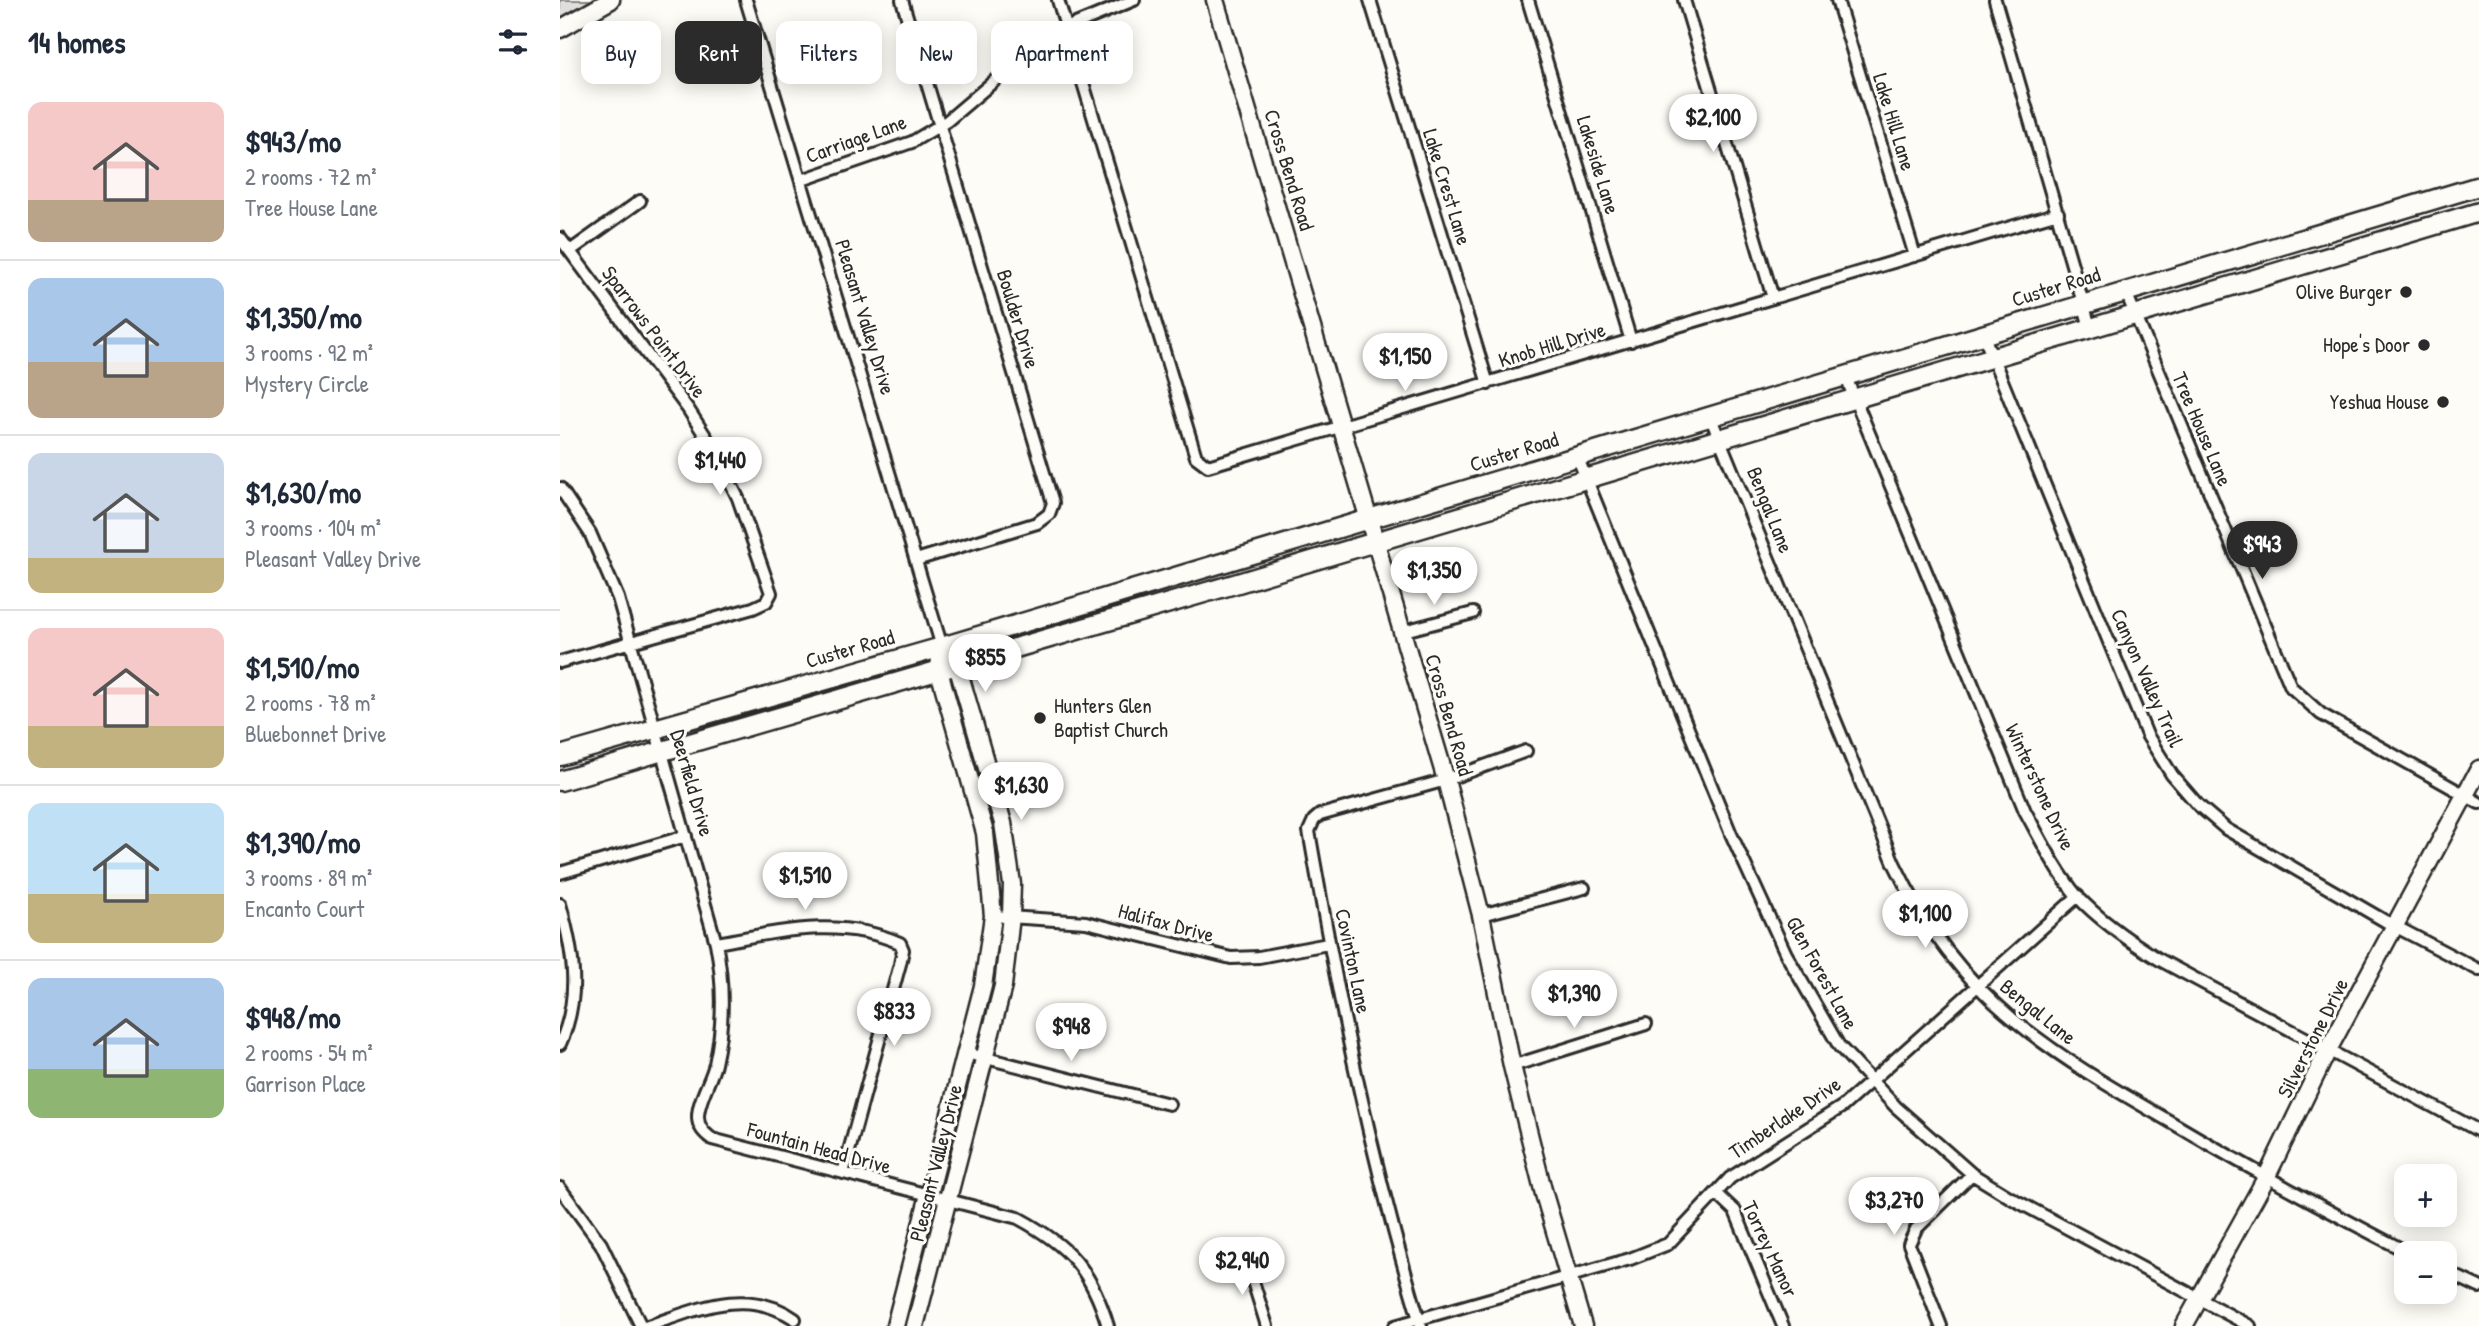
<!DOCTYPE html>
<html lang="en">
<head>
<meta charset="utf-8">
<style>
	:root { --surface:#fff; --page:#f6f6f7; --text:#1f2937; --muted:#747a83; --line:#e0e1e3; --accent:#2b2b2b }
	body { margin:0; font-family:"Patrick Hand",sans-serif; background:var(--page); color:var(--text); height:100vh; display:flex; flex-direction:column; font-size:26px; white-space:nowrap }
	* { box-sizing:border-box; margin:0 }
	p { font-size:23px; color:var(--muted) }
	.icon { flex:none; width:38px; height:38px; fill:none; stroke:currentColor; stroke-width:2; stroke-linecap:round; stroke-linejoin:round }
	.map { position:relative; flex:1; overflow:hidden }
	.sheet { display:flex; flex-direction:column; background:var(--surface); width:560px }
	.sheet>* { flex:none }
	.guide { position:absolute; left:21px; top:21px; width:665px; height:63px; display:flex; gap:14px }
	.tools { position:absolute; left:1834px; top:1164px; display:grid; gap:14px }
	.tools a { display:grid; place-items:center; width:63px; height:63px; border-radius:14px; background:var(--surface); box-shadow:0 4px 18px #0003; font-size:35px }
	.price { position:absolute; translate:-50% -60px; padding:0 16px; border-radius:24px; background:#fff; color:#222; font-size:23px; line-height:46px; filter:drop-shadow(0 2px 4px #0008) }
	.price::after { content:''; position:absolute; left:50%; top:42px; width:21px; height:16px; margin-left:-10px; background:inherit; clip-path:polygon(0 0,100% 0,50% 100%) }
	.price.active { background:var(--accent); color:#fff }
	ul { padding:0; list-style:none }
	li { display:flex; align-items:center; gap:21px; height:175px; padding:0 28px }
	li+li { border-top:2px solid var(--line) }
	li span { display:grid; place-items:center; flex:none; width:196px; height:140px; border-radius:14px; color:#555 }
	li>.icon { margin-inline-start:auto }
	span .icon { width:84px; height:84px; fill:#fffc; stroke-width:1 }
	li b { font-size:30px }
	h2 { display:flex; justify-content:space-between; align-items:center; height:84px; padding:0 28px; font-size:30px }
	.tag { padding:0 24px; border-radius:14px; background:var(--surface); box-shadow:0 4px 18px #0003; font-size:24px; line-height:63px }
	.tag.active { background:var(--accent); color:#fff }
	main { display:flex; flex:1; min-height:0 }
	.map>svg:first-child { display:block }
	.park { fill:#dfdeda; stroke:#858482; stroke-width:2 }
	.lines { fill:none; stroke-linecap:round; stroke-linejoin:round }
	.street-casing { stroke:#2b2b2b; stroke-width:16 }
	.secondary-casing { stroke:#2b2b2b; stroke-width:21 }
	.primary-casing { stroke:#2b2b2b; stroke-width:23 }
	.street { stroke:#fdfcf7; stroke-width:10 }
	.secondary { stroke:#fdfcf7; stroke-width:16 }
	.primary { stroke:#fdfcf7; stroke-width:18 }
	.poi-dot { fill:#2b2b2b; stroke:#fdfcf7; stroke-width:2.5 }
	.labels { text-anchor:middle; stroke-width:6; stroke-linejoin:round; paint-order:stroke }
	.street-label { font-size:21px; fill:#2b2b2b; stroke:#fdfcf7 }
	.poi-label { font-size:21px; fill:#2b2b2b; stroke:#fdfcf7; text-anchor:end }
</style>
</head>
<body>
<main>
<section class="sheet">
<h2>14 homes<svg class="icon" aria-label="filters" viewBox="0 0 24 24"><path d="M4 7h16M4 17h16"/><circle cx="9" cy="7" r="2"/><circle cx="15" cy="17" r="2"/></svg></h2>
<ul>
<li><span style="background:linear-gradient(#f6c9c9 70%,#b9a48a 0)"><svg class="icon" aria-label="home" viewBox="0 0 24 24"><path d="M3 11l9-7 9 7M6 9v11h12V9"/></svg></span><div><b>$943/mo</b><p>2 rooms · 72 m²</p><p>Tree House Lane</p></div></li>
<li><span style="background:linear-gradient(#a9c7e8 60%,#b9a48a 0)"><svg class="icon" aria-label="home" viewBox="0 0 24 24"><path d="M3 11l9-7 9 7M6 9v11h12V9"/></svg></span><div><b>$1,350/mo</b><p>3 rooms · 92 m²</p><p>Mystery Circle</p></div></li>
<li><span style="background:linear-gradient(#c9d6e8 75%,#c2b280 0)"><svg class="icon" aria-label="home" viewBox="0 0 24 24"><path d="M3 11l9-7 9 7M6 9v11h12V9"/></svg></span><div><b>$1,630/mo</b><p>3 rooms · 104 m²</p><p>Pleasant Valley Drive</p></div></li>
<li><span style="background:linear-gradient(#f6c9c9 70%,#c2b280 0)"><svg class="icon" aria-label="home" viewBox="0 0 24 24"><path d="M3 11l9-7 9 7M6 9v11h12V9"/></svg></span><div><b>$1,510/mo</b><p>2 rooms · 78 m²</p><p>Bluebonnet Drive</p></div></li>
<li><span style="background:linear-gradient(#bfe0f5 65%,#c2b280 0)"><svg class="icon" aria-label="home" viewBox="0 0 24 24"><path d="M3 11l9-7 9 7M6 9v11h12V9"/></svg></span><div><b>$1,390/mo</b><p>3 rooms · 89 m²</p><p>Encanto Court</p></div></li>
<li><span style="background:linear-gradient(#a9c7e8 65%,#8fb573 0)"><svg class="icon" aria-label="home" viewBox="0 0 24 24"><path d="M3 11l9-7 9 7M6 9v11h12V9"/></svg></span><div><b>$948/mo</b><p>2 rooms · 54 m²</p><p>Garrison Place</p></div></li>
</ul>
</section>
<div class="map">
<svg width="1919" height="1326" viewBox="0 0 1919 1326">
	<rect width="100%" height="100%" fill="#fdfcf7"/>
	<filter id="ink" filterUnits="userSpaceOnUse"><feTurbulence type="fractalNoise" baseFrequency=".0143" numOctaves="2"/><feDisplacementMap in="SourceGraphic" scale="14" xChannelSelector="R" yChannelSelector="G"/><feConvolveMatrix kernelMatrix="1 2 1 2 8 2 1 2 1" color-interpolation-filters="sRGB"/></filter>
	<g filter="url(#ink)">
		<path class="park" d="M0,0H31L0,18Z"/>
		<g class="lines">
			<defs>
				<path id="street" d="M186,0L382,647
					M342,0L493,503L489,514L477,523L356,560
					M498,0L636,457L648,466L1498,213
					M810,0L928,384
					M968,0L1071,341
					M1124,0L1213,298
					M1277,0L1355,256
					M1435,0L1530,327
					M242,180L352,142L387,121L473,48L506,28L574,0
					M0,238L128,409L153,448L178,498L211,593L206,602L193,608L0,662
					M10,251L80,201
					M1565,290L1731,687L1761,714L1919,803
					M1423,334L1587,735L1612,775L1638,805L1666,829L1825,921L1919,970
					M1285,375L1465,811C1481,840 1496,871 1517,896C1540,921 1571,942 1600,960L1919,1131
					M1150,416L1334,863C1399,1000 1489,1052 1616,1125C1692,1170 1770,1212 1849,1253
					M1017,456L1171,834L1226,954L1279,1046L1336,1107L1412,1174L1451,1198L1690,1326
					M0,488L30,533L58,598L156,943C164,984 164,1024 155,1064C151,1081 138,1100 138,1117C138,1127 144,1133 152,1139L458,1218C510,1246 531,1270 548,1326
					M844,631L913,613
					M0,873L126,836
					M0,904C14,953 21,997 0,1044
					M921,915L1024,888
					M433,916L526,922L671,958L699,957L768,944
					M156,943C218,932 279,916 340,943L343,950L340,964L283,1173
					M406,1053L609,1104
					M952,1066L1086,1024
					M0,1188L41,1244L81,1326
					M1156,1193L1175,1211L1223,1326
					M686,1259L707,1326
					M1885,1271L1919,1287
					M88,1326C138,1309 187,1286 235,1319
					M835,1326L1070,1259L1108,1244L1170,1178L1283,1106L1518,896
					M861,1326C812,1165 778,998 749,831L754,820L760,815L886,780L966,751
					M1381,1326L1349,1244L1356,1229L1412,1174"/>
				<path id="secondary" d="M655,0L886,780L921,915L952,1066L984,1194L1023,1326
					M0,29L51,0
					M335,1326L423,986L433,916L425,833L379,671L380,658
					M355,1326L443,986L451,916L452,884L443,823L397,665L382,647
					M1624,1326L1706,1178L1768,1050L1919,769"/>
				<path id="primary" d="M0,756L382,647L1919,186
					M0,781L678,583L1919,212"/>
			</defs>
			<use href="#street" class="street-casing"/>
			<use href="#secondary" class="secondary-casing"/>
			<use href="#primary" class="primary-casing"/>
			<use href="#street" class="street"/>
			<use href="#secondary" class="secondary"/>
			<use href="#primary" class="primary"/>
		</g>
	</g>
	<g class="poi-dot">
		<circle cx="1846" cy="292" r="7"/>
		<circle cx="1864" cy="345" r="7"/>
		<circle cx="1883" cy="402" r="7"/>
		<circle cx="480" cy="718" r="7"/>
	</g>
	<g class="labels">
		<g class="street-label">
			<text transform="translate(1334 122) rotate(73)" y="7">Lake Hill Lane</text>
			<text transform="translate(296 139) rotate(-20)" y="7">Carriage Lane</text>
			<text transform="translate(1038 165) rotate(73)" y="7">Lakeside Lane</text>
			<text transform="translate(729 170) rotate(73)" y="7">Cross Bend Road</text>
			<text transform="translate(887 187) rotate(73)" y="7">Lake Crest Lane</text>
			<text transform="translate(1496 287) rotate(-17)" y="7">Custer Road</text>
			<text transform="translate(305 317) rotate(73)" y="7">Pleasant Valley Drive</text>
			<text transform="translate(458 319) rotate(73)" y="7">Boulder Drive</text>
			<text transform="translate(94 332) rotate(53)" y="7">Sparrows Point Drive</text>
			<text transform="translate(992 345) rotate(-17)" y="7">Knob Hill Drive</text>
			<text transform="translate(1642 429) rotate(67)" y="7">Tree House Lane</text>
			<text transform="translate(954 452) rotate(-17)" y="7">Custer Road</text>
			<text transform="translate(1210 510) rotate(68)" y="7">Bengal Lane</text>
			<text transform="translate(290 649) rotate(-16)" y="7">Custer Road</text>
			<text transform="translate(1587 678) rotate(66)" y="7">Canyon Valley Trail</text>
			<text transform="translate(889 715) rotate(74)" y="7">Cross Bend Road</text>
			<text transform="translate(132 783) rotate(74)" y="7">Deerfield Drive</text>
			<text transform="translate(1480 787) rotate(65)" y="7">Winterstone Drive</text>
			<text transform="translate(606 923) rotate(15)" y="7">Halifax Drive</text>
			<text transform="translate(793 961) rotate(78)" y="7">Covinton Lane</text>
			<text transform="translate(1262 973) rotate(61)" y="7">Glen Forest Lane</text>
			<text transform="translate(1478 1012) rotate(39)" y="7">Bengal Lane</text>
			<text transform="translate(1753 1038) rotate(-63)" y="7">Silverstone Drive</text>
			<text transform="translate(1225 1118) rotate(-34)" y="7">Timberlake Drive</text>
			<text transform="translate(259 1148) rotate(15)" y="7">Fountain Head Drive</text>
			<text transform="translate(376 1163) rotate(-76)" y="7">Pleasant Valley Drive</text>
			<text transform="translate(1210 1249) rotate(65)" y="7">Torrey Manor</text>
		</g>
		<g class="poi-label">
			<text x="1832" y="299">Olive Burger</text>
			<text x="1850" y="352">Hope's Door</text>
			<text x="1869" y="409">Yeshua House</text>
			<text x="494" y="713" text-anchor="start">Hunters Glen<tspan x="494" dy="24">Baptist Church</tspan></text>
		</g>
	</g>
</svg>
<div class="tools">
<a>+</a>
<a>−</a>
</div>
<b class="price" style="left:1153px;top:154px">$2,100</b>
<b class="price" style="left:845px;top:393px">$1,150</b>
<b class="price" style="left:160px;top:497px">$1,440</b>
<b class="price active" style="left:1702px;top:581px">$943</b>
<b class="price" style="left:874px;top:607px">$1,350</b>
<b class="price" style="left:425px;top:694px">$855</b>
<b class="price" style="left:461px;top:822px">$1,630</b>
<b class="price" style="left:245px;top:912px">$1,510</b>
<b class="price" style="left:1365px;top:950px">$1,100</b>
<b class="price" style="left:1014px;top:1030px">$1,390</b>
<b class="price" style="left:334px;top:1048px">$833</b>
<b class="price" style="left:511px;top:1063px">$948</b>
<b class="price" style="left:1334px;top:1237px">$3,270</b>
<b class="price" style="left:682px;top:1297px">$2,940</b>
<div class="guide">
<a class="tag">Buy</a>
<a class="tag active">Rent</a>
<a class="tag">Filters</a>
<a class="tag">New</a>
<a class="tag">Apartment</a>
</div>
</div>
</main>
</body>
</html>
